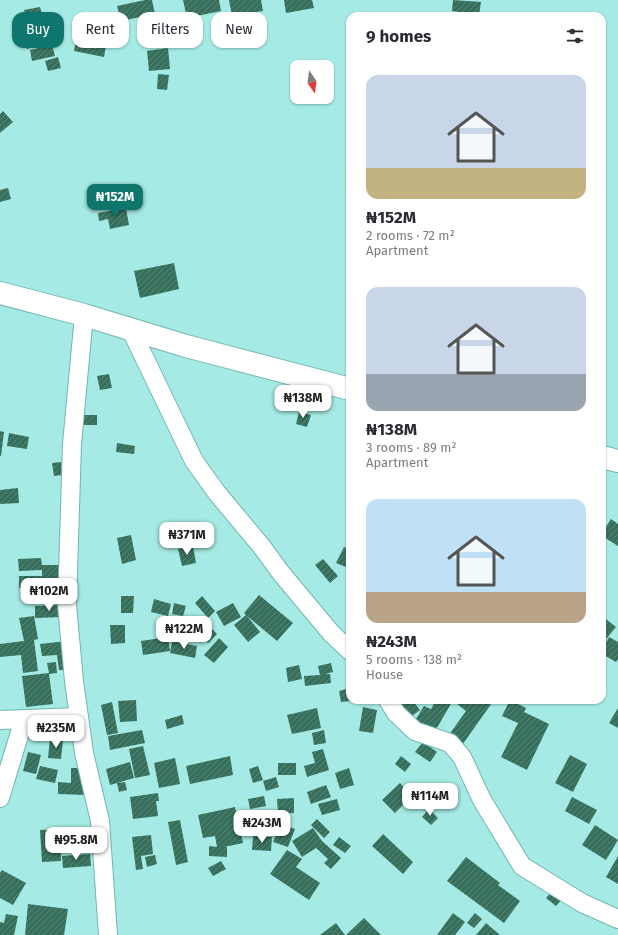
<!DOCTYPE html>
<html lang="en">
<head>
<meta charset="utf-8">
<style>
	:root { --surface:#fff; --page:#f7f7f7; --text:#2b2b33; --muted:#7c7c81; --accent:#0f766e }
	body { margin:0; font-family:"Fira Sans",sans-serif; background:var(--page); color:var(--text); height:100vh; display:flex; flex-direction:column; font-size:15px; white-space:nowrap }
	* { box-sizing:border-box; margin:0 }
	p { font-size:13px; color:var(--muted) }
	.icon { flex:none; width:22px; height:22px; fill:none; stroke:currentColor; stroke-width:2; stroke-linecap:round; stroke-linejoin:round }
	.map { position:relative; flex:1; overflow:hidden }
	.sheet { position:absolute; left:346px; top:12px; width:260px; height:692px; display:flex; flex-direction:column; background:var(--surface); border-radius:12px; box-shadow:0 1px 3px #0004 }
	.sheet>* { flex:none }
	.banner { position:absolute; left:12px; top:12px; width:274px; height:36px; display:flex; gap:8px }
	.needle { width:26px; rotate:166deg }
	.tools { position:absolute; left:290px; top:60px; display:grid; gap:8px }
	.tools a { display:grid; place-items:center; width:44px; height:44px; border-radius:8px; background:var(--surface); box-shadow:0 1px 3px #0004; font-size:20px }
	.price { position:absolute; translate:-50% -34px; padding:0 9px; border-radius:8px; background:#fff; color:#222; font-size:13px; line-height:26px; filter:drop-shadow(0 1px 2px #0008) }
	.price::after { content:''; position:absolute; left:50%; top:24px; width:12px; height:9px; margin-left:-6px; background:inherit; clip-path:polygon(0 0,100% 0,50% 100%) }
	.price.on { background:var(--accent); color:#fff }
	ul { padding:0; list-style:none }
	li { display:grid; align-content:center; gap:8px; height:212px; padding:0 20px }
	li span { display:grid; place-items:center; height:124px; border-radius:12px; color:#555 }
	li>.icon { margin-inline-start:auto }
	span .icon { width:72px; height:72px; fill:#fffc; stroke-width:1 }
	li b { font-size:17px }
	h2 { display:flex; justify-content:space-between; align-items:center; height:48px; padding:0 20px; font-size:17px }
	.tag { padding:0 14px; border-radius:12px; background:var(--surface); box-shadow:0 1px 3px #0004; font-size:14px; line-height:36px }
	.tag.on { background:var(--accent); color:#fff }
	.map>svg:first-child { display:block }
	.building { fill:url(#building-hatch) }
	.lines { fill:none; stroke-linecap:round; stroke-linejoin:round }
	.street-casing { stroke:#73b6b1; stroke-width:20 }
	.primary-casing { stroke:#73b6b1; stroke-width:24 }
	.street { stroke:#fff; stroke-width:18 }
	.primary { stroke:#fff; stroke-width:22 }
</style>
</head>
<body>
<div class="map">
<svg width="618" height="935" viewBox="0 0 618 935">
	<defs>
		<pattern id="building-hatch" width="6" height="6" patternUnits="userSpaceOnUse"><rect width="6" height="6" fill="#36705c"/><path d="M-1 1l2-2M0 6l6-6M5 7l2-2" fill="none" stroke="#5b8677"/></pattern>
	</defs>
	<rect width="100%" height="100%" fill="#a5eae4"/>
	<path class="building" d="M145,0H152L155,14L121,21L117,6Z
		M183,0H219L221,11L187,18Z
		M229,0H261L263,11L232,16Z
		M284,0H312L314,8L286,13Z
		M453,0L481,2L479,15L452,11Z
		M40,7L43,17L26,20L24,10Z
		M48,16L55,40L27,49L19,25Z
		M76,40L106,46L104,57L74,51Z
		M52,45L55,56L32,61L30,50Z
		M168,48L170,69L149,71L147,51Z
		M58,57L61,68L48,71L45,61Z
		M158,74L169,75L167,90L157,89Z
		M3,111L13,122L0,133V114Z
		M8,188L11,199L0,202V190Z
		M126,208L129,225L110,229L108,219L99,221L98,213Z
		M174,263L179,289L140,298L134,271Z
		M109,374L112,388L100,390L97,376Z
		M299,412L311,415L307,427L296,424Z
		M84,415H97V425H84Z
		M0,431L4,432L1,456H0Z
		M9,433L29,437L27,449L7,446Z
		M117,443L135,446L134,454L116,452Z
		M61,462L62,475L54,476L52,463Z
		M18,488L19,503L0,504V490Z
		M611,519L618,524V546L602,536V533Z
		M192,527L193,544L180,545L179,528Z
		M131,535L136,560L122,564L117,538Z
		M193,546L196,563L182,566L178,549Z
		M344,547L350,550V559L346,567L336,563Z
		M41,558L42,565H59V587L19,588V576H42V570L19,571L18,559Z
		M323,559L338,576L330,583L315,565Z
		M60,588L61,596L50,597V589Z
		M259,595L293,623L277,641L247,616L260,632L248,642L234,625L246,615L244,613Z
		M121,596H134L133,613H121Z
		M202,596L215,611L208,618L195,603Z
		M154,599L171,604L168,616L151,612Z
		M174,603L186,606L183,616L172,614Z
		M233,603L241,617L224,626L216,612Z
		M62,605L63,617L35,618V606Z
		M34,616L38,639L34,640L38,671L23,673L21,655L0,657V644L24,641L19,618Z
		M170,616L182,617L179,636L167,634Z
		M602,616L616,627L602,644Z
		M204,621L217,634L208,643L195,630Z
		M110,625H125V643L111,644Z
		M168,637L170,651L143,655L141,641Z
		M609,637L618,642V659L616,662L602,654V649Z
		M219,638L228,647L214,663L204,655Z
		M67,641L70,670H59L57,655L42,656L40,644Z
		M172,641L197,646L195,658L170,653Z
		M56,662L57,673L49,674L53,704L26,707L22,676L49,673L47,663Z
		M331,663L333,672L325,674H330L331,683L305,686L304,676L320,675L318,666Z
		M299,665L302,679L288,682L286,668Z
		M350,688V701L341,702L339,691Z
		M136,700L137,721L120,722L118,701Z
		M407,700H412L420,710L407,720L397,708Z
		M436,700H448L452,702L434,733L414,722L424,706L431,709Z
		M452,700H494L460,748L446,739L466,711Z
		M510,700L526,708L524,712L549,724L527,770L501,757L518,723L502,716Z
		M112,702L118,733L107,735L101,705Z
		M363,707L377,710L373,733L359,731Z
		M317,708L321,728L292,734L287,715Z
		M618,708V728L609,723Z
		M182,715L184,724L167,729L165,720Z
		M142,730L145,743L110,750L108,736Z
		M324,730L326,743L314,745L312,733Z
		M50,739L63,740L61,759L48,758Z
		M423,742L437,752L430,762L415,752Z
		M143,746L150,775L135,778L129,749Z
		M323,749L329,770L307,777L304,766L315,763L312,752Z
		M28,752L41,755L36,774L23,771Z
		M570,755L587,764L573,792L555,783Z
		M230,756L233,775L190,784L186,766Z
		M401,756L411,764L405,772L395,764Z
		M175,758L180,784L159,788L154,763Z
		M130,762L134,778L110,785L106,769Z
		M278,763H296V775H278Z
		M40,766L58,770L55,783L36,779Z
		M258,766L263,780L253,783L249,769Z
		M71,768H85V795L58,794V782L71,783Z
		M349,768L354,785L340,789L335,773Z
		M276,777L279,787L266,791L263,781Z
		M125,782L127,790L119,792L117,783Z
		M400,783L412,796L395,813L382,800Z
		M440,784L458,794L453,804L434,793Z
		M326,785L331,797L311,804L307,792Z
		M158,793L159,801H156L158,816L133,819L130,797Z
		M264,796L266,806L250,809L248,799Z
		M572,797L597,810L589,824L565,811Z
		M294,798V813L278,814L277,799Z
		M337,799L340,810L322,815L318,804Z
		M235,807L243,843L224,847H227V857L209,856V846L217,847L215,836L203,838L198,815Z
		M429,809L438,818L431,825L422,817Z
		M317,819L330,832L324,838L311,825Z
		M180,820L188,862L176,865L168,822Z
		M281,824L295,829L288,847L273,842Z
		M595,825L618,840L606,860L582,845Z
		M313,828L322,841L341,858L331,869L324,863L328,859L316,848L302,857L292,841Z
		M60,829L61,861L42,862L40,830Z
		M383,834L413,862L403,874L372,846Z
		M151,835L153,854L141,856L143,869L136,870L132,837Z
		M253,836L272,837L271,851L252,850Z
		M339,837L351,846L345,853L333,845Z
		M287,850L302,859L296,867L320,883L309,900L270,874Z
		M90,854L91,866L63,868L62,856Z
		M155,855L157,864L147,867L145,857Z
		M618,856V884L606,877Z
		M466,857L500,883L498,885L520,901L504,923L447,881Z
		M221,861L226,869L213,876L208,868Z
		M2,870L26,883L13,905L0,898V873Z
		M553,890L563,898L556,906L546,898Z
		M28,904L68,909L64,935H25Z
		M453,913L465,922L455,935H437Z
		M475,913L482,919L474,928L467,923Z
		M6,914L18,916L14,935H0V922L4,923Z
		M364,918L381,935H346Z
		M336,923L345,935H320Z
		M486,923L500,935H476Z"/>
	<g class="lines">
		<defs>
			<path id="street" d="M84,315L72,444L67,605L74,681L84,753L100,821L108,935
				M131,330L194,461L217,493L262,547L281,573L331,633L350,651
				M388,700L396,713L415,731L450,743L462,757L482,800L522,866L582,903L618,919
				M0,720L79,717
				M0,798L24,719"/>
			<path id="primary" d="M0,293L84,315L186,346L350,389
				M602,457L618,461"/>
		</defs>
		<use href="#street" class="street-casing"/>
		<use href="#primary" class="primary-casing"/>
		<use href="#street" class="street"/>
		<use href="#primary" class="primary"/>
	</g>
</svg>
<div class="tools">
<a><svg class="needle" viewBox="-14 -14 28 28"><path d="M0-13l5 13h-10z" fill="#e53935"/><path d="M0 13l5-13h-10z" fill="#7c7c81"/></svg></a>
</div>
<b class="price on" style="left:115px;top:218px">₦152M</b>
<b class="price" style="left:303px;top:419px">₦138M</b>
<b class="price" style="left:187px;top:556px">₦371M</b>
<b class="price" style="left:49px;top:612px">₦102M</b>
<b class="price" style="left:184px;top:650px">₦122M</b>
<b class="price" style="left:56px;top:749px">₦235M</b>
<b class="price" style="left:430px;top:817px">₦114M</b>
<b class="price" style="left:262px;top:844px">₦243M</b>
<b class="price" style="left:76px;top:861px">₦95.8M</b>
<div class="banner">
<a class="tag on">Buy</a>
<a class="tag">Rent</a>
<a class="tag">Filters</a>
<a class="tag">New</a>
</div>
<section class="sheet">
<h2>9 homes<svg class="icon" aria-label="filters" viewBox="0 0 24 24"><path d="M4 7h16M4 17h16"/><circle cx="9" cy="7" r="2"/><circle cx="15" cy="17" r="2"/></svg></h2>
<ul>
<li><span style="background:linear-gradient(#c9d6e8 75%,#c2b280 0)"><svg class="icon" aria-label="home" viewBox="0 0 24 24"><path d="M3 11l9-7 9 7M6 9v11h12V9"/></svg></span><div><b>₦152M</b><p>2 rooms · 72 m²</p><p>Apartment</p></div></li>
<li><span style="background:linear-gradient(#c9d6e8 70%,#9aa5b1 0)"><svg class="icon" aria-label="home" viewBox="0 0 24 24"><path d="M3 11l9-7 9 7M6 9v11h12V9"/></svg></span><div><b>₦138M</b><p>3 rooms · 89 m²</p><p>Apartment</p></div></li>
<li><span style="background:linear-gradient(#bfe0f5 75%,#b9a48a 0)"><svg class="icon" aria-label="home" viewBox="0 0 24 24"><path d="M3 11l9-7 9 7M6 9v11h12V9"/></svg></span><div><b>₦243M</b><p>5 rooms · 138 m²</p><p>House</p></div></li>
</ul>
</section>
</div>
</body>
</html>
